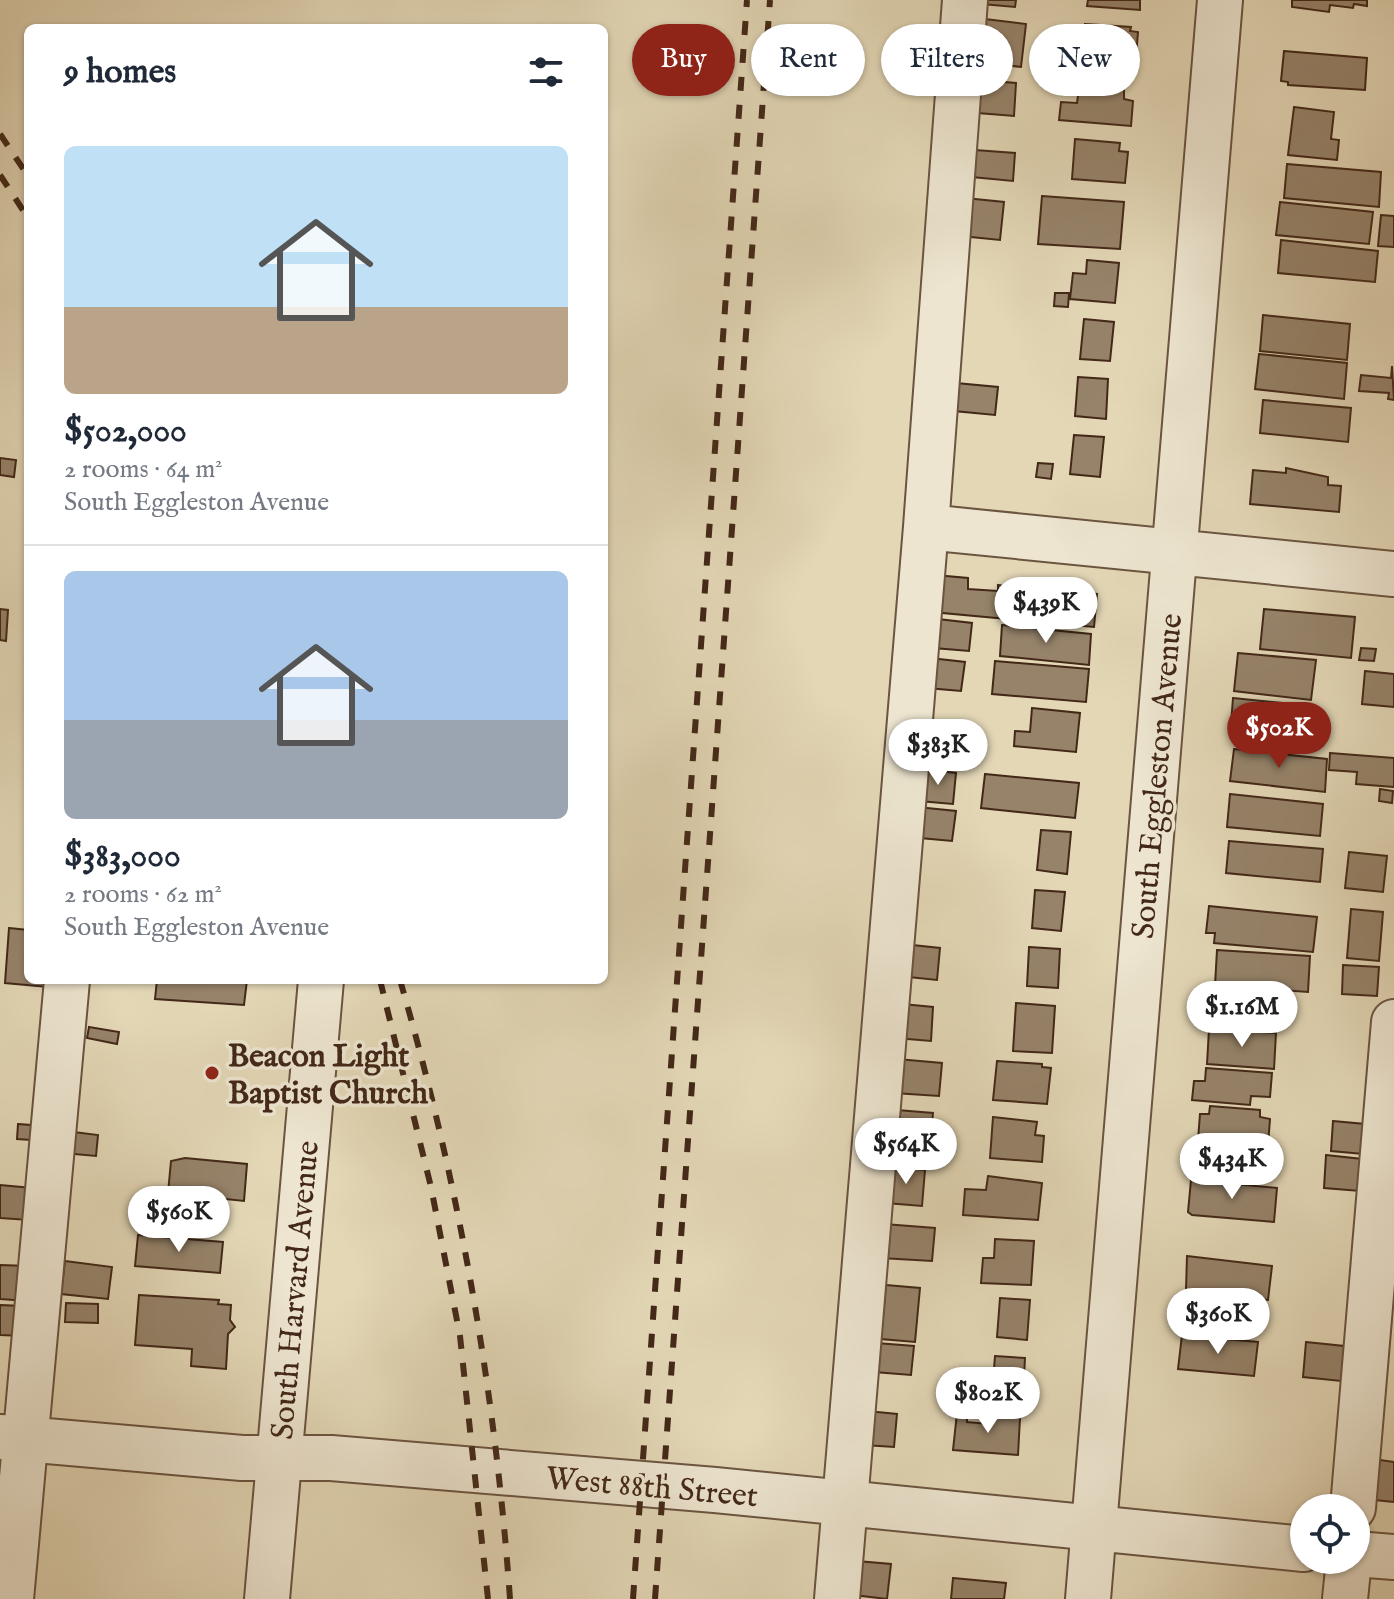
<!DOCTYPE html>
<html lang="en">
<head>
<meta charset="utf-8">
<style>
	:root { --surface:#fff; --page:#f2f2f3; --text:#1f2937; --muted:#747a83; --line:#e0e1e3; --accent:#8f2418 }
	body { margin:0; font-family:"IM FELL English",serif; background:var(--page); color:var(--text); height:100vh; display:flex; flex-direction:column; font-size:30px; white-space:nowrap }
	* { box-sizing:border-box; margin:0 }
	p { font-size:26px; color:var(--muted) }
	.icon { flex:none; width:44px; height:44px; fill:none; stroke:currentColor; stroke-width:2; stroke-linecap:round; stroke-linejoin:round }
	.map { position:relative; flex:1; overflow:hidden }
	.drawer { position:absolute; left:24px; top:24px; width:584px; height:960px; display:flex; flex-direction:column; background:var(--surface); border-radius:12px; box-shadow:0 2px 6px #0004 }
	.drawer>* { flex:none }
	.top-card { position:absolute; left:632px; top:24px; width:642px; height:72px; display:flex; gap:16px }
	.controls { position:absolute; left:1290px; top:1494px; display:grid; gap:16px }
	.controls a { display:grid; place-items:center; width:80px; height:80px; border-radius:50%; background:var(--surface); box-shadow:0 2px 6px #0004; font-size:40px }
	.price { position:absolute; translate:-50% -68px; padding:0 18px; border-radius:28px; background:#fff; color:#222; font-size:26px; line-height:52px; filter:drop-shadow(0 2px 4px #0008) }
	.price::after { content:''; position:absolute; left:50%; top:48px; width:24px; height:18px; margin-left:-12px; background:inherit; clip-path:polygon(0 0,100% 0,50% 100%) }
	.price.active { background:var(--accent); color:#fff }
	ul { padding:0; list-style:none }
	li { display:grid; align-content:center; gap:16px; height:424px; padding:0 40px }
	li+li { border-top:2px solid var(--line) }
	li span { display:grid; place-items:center; height:248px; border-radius:12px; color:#555 }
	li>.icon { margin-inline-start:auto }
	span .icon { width:144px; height:144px; fill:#fffc; stroke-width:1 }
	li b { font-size:34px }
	h2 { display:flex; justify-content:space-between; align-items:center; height:96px; padding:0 40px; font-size:34px }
	.chip { padding:0 28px; border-radius:36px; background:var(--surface); box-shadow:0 2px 6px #0004; font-size:28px; line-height:72px }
	.chip.active { background:var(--accent); color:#fff }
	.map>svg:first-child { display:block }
	.building { fill:#96836a; stroke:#432818; stroke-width:2 }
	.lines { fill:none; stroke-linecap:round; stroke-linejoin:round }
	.minor-casing { stroke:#6b5440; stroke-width:48 }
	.minor { stroke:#ede5d0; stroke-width:44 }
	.rail { stroke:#432818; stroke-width:6; stroke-dasharray:14 14; stroke-linecap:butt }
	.poi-dot { fill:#8f2418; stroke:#ede5d0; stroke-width:3 }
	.labels { text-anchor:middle; stroke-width:7; stroke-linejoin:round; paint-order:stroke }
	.street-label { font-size:32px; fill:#432818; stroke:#ede5d0 }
	.poi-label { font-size:32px; font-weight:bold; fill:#432818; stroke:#ede5d0; text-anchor:start }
</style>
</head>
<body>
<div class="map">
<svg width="1394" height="1599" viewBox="0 0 1394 1599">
	<rect width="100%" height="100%" fill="#e3d7b6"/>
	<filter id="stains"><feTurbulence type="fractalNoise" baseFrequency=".0025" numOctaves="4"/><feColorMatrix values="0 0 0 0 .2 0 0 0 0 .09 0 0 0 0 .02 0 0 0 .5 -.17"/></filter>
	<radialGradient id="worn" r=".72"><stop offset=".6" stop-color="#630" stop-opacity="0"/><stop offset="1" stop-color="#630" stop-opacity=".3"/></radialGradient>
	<path class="building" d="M982,0H1016L1015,7L982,4Z
		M1088,0H1140V10L1087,6Z
		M1292,0H1367V6L1354,4L1353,8L1330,5L1329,12L1292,7Z
		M985,19L1026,24L1021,67L981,62Z
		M1085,24L1131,27L1130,31L1138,32L1135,68L1056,62L1058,39L1084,42Z
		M1284,51L1367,58L1365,90L1288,85V82L1281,81Z
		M980,80L1016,83L1014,116L978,113Z
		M1080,81L1124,85V99L1133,101L1131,126L1059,120L1061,102L1077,103Z
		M1294,107L1334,112L1331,139L1339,140L1337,160L1288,155Z
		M1075,139L1120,143L1119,151L1128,152L1125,183L1072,179Z
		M975,150L1015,153L1013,181L972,177Z
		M1287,164L1381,172L1379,207L1284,198Z
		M1042,196L1124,202L1120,249L1038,244Z
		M965,198L1004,202L1000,240L961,236Z
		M1280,202L1373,212L1369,244L1276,235Z
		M1381,215L1394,216V247L1378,246Z
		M1281,240L1378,251L1375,282L1278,273Z
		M1087,260L1119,263L1115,303L1070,299L1073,273L1086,274Z
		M1055,293H1069L1068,307L1054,306Z
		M1263,315L1350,324L1347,360L1260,351Z
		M1084,319L1114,322L1110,361L1080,359Z
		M1259,354L1347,363L1344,399L1255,389Z
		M1392,366L1394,400L1388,399L1389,393L1359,391L1361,375L1391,378Z
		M1078,377L1108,379L1106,419L1075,416Z
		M956,383L998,387L995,415L954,411Z
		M1263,400L1351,408L1348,442L1260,433Z
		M1074,435L1104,437L1100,477L1070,474Z
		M0,458L16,460L14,477L0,475Z
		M1038,463L1053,464L1051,479L1036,477Z
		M1286,468L1328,477V485L1341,486L1339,512L1250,504L1253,470L1286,473Z
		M935,575L968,578V589L998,591V585L1097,594L1094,627L932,612Z
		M0,609L8,610L6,641L0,640Z
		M1264,609L1355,617L1351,658L1260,649Z
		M938,619L972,623L969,651L934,648Z
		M1002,625L1091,634L1089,665L1000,656Z
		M1361,648L1376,649L1374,661L1359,660Z
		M1238,653L1316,660L1311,700L1234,691Z
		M930,658L965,662L961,691L927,688Z
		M995,661L1089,669L1086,702L992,694Z
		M1365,671L1394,674V707L1362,704Z
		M1233,698L1313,706L1307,745L1230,737Z
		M1032,708L1080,713L1076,752L1014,746L1015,731L1030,732Z
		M923,732L955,735L953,765L921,762Z
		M1234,749L1327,759L1325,792L1230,781Z
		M1330,753L1394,758V787L1356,784L1357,772L1329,770Z
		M923,769L956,773L953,804L919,801Z
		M985,774L1079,783L1075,818L981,808Z
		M1380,789L1393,791L1392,803L1379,801Z
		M1230,794L1323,804L1320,836L1227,827Z
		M917,807L956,811L952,841L920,838Z
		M1041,830L1071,832L1067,874L1037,870Z
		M1229,841L1323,849L1320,882L1226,873Z
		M1349,852L1387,856L1383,892L1345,888Z
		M1035,890L1065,892L1061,931L1032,928Z
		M1209,906L1317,917L1313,952L1214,943L1215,933H1206Z
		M1351,909L1383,912L1379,961L1347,958Z
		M9,928L28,930V980H48V987L5,983Z
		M903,944L940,948L937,980L899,976Z
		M1029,947L1060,949L1058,988L1027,986Z
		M1217,950L1310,956L1308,992L1215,985Z
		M1343,965L1379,967L1377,996L1342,994Z
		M157,980H247L244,1005L155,999Z
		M1213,990L1278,996L1274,1030L1210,1025Z
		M1016,1003L1055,1006L1052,1053L1013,1051Z
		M902,1004L933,1007L931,1041L896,1038Z
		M89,1027L119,1032L117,1044L87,1038Z
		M1209,1029L1276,1033L1274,1069L1207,1064Z
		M897,1059L942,1063L939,1096L894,1093Z
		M997,1061L1042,1064V1067L1051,1068L1047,1104L993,1100Z
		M1206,1068L1272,1073L1270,1097L1251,1096L1250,1105L1192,1100L1194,1081H1205Z
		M1210,1106L1260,1110V1117L1270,1119L1268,1145L1198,1140L1200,1114H1209Z
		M897,1110L933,1113L930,1142L895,1140Z
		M993,1117L1037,1122L1035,1135L1044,1136L1042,1162L990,1158Z
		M1333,1121L1365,1124L1363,1154L1331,1151Z
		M18,1124L31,1125V1140L17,1139Z
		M66,1131L98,1135L96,1156L64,1153Z
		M1326,1155L1362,1159L1360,1191L1324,1188Z
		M185,1158L247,1164L244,1201L168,1193L171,1161Z
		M890,1166L925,1170L922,1206L886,1203Z
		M988,1176L1042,1183L1038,1220L963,1215L965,1189L986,1190Z
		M1191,1180L1277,1188L1274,1222L1192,1215L1188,1212Z
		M0,1185L32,1188L29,1220L0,1218Z
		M884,1224L935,1228L932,1261L881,1258Z
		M138,1235L223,1242L220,1273L135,1266Z
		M995,1239L1034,1241L1031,1285L981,1283L983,1258H994Z
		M1187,1256L1272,1266L1268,1300L1186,1290Z
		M65,1261L112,1267L108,1299L61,1294Z
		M0,1265L29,1266L27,1301L0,1299Z
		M886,1285L920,1288L915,1342L881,1339Z
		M139,1295L219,1300L218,1304L231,1305L230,1320L235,1327L228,1334L226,1369L191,1366L192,1349L135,1345Z
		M1184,1295L1236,1300L1235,1316H1242L1241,1327L1234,1326L1233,1334L1182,1330L1183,1324H1174L1175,1308L1183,1309Z
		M1000,1298L1030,1300L1027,1340L997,1337Z
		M66,1303L98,1304V1323L65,1322Z
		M0,1305L23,1306L22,1336L0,1335Z
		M1182,1335L1258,1342L1254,1376L1178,1369Z
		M1306,1342L1344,1346L1341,1381L1303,1377Z
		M876,1343L914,1346L911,1375L874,1372Z
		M995,1356L1025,1358L1023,1396L992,1395Z
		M867,1411L897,1414L894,1447L864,1445Z
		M957,1413H967V1422L989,1424L990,1414L1020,1418L1018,1455L953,1450Z
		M1380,1460L1394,1462V1502L1375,1500Z
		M857,1561L891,1564L887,1599L854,1595Z
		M953,1578L1006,1583L1004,1599H951Z"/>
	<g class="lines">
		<defs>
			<path id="minor" d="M926,527L1394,574
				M0,1437L242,1458H331L715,1490L1304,1549
				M1353,1508L1394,1022
				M1356,1554L1394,1557
				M11,1599L67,980
				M267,1599L321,980
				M837,1599L926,527L965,0
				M1088,1599L1220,0
				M1345,1599L1349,1560"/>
		</defs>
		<use href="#minor" class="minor-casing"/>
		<use href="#minor" class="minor"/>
		<path class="rail" d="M0,134L28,176
			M0,175L28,218
			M380,980L431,1187L460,1336L488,1599
			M400,980C459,1183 495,1388 510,1599
			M633,1599L747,0
			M655,1599L770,0"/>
	</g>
	<circle class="poi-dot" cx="212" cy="1073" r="8"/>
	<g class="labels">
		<g class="street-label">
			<text transform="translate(1156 776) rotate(-85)" y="11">South Eggleston Avenue</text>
			<text transform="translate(294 1290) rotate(-85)" y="11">South Harvard Avenue</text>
			<text transform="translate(652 1486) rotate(5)" y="11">West 88th Street</text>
		</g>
		<g class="poi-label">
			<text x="228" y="1066">Beacon Light<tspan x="228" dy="37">Baptist Church</tspan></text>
		</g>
	</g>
	<rect width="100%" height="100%" filter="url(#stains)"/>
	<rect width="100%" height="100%" fill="url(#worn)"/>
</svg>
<div class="controls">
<a><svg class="icon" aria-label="locate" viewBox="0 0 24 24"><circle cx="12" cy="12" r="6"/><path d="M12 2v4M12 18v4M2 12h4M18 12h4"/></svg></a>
</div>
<b class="price" style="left:1046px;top:645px">$439K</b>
<b class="price active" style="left:1279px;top:770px">$502K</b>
<b class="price" style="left:938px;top:787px">$383K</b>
<b class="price" style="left:1242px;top:1049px">$1.16M</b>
<b class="price" style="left:906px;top:1186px">$564K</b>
<b class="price" style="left:1232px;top:1201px">$434K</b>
<b class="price" style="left:179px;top:1254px">$560K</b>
<b class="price" style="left:1218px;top:1356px">$360K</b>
<b class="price" style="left:988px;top:1435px">$802K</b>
<div class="top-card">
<a class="chip active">Buy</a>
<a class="chip">Rent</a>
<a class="chip">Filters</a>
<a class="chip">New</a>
</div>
<section class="drawer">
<h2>9 homes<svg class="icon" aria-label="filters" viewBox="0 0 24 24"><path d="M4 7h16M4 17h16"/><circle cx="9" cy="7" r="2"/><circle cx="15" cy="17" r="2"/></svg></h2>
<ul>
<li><span style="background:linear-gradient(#bfe0f5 65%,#b9a48a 0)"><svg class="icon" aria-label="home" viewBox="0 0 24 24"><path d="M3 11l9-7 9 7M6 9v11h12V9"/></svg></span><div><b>$502,000</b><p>2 rooms · 64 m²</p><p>South Eggleston Avenue</p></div></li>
<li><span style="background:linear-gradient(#a9c7e8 60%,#9aa5b1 0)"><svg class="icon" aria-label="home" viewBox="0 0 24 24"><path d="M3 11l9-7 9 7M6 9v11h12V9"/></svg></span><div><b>$383,000</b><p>2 rooms · 62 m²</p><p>South Eggleston Avenue</p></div></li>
</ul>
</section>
</div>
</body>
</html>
